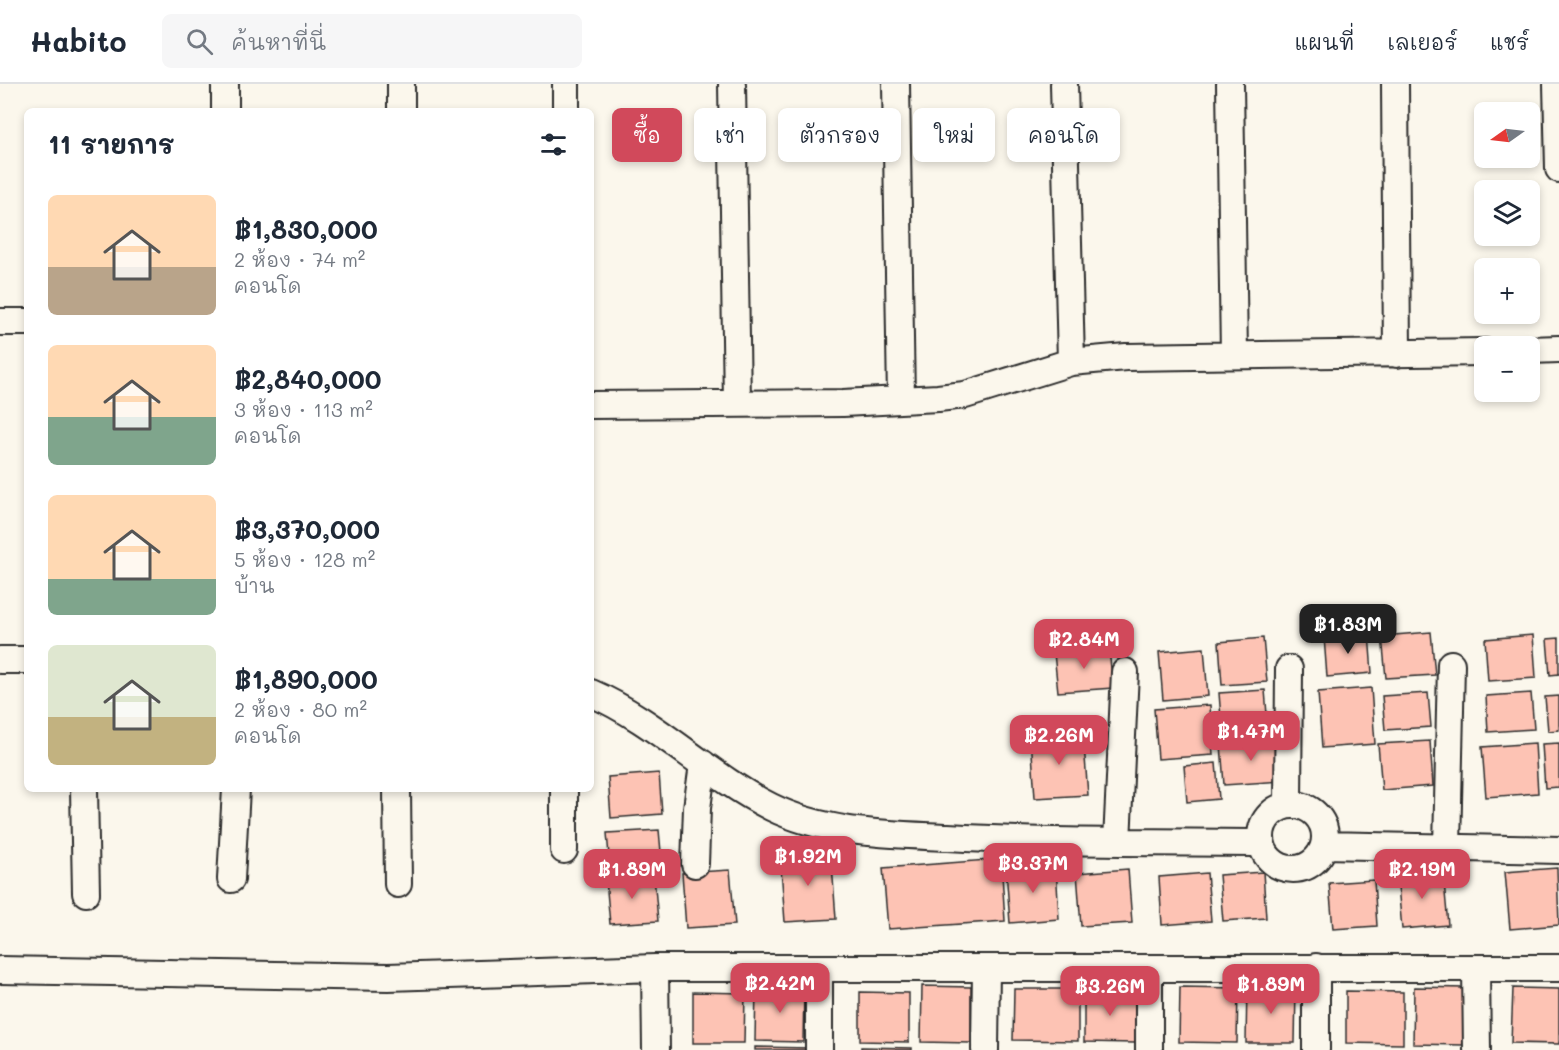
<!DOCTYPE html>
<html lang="th">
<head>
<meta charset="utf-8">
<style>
	:root { --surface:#fff; --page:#f6f6f7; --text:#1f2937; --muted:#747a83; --line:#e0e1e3; --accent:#d1495b }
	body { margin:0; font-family:Mali,"Playpen Sans Thai",sans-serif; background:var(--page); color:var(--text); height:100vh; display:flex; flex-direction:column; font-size:22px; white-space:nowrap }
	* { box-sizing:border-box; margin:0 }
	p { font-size:20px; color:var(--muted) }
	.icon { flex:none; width:33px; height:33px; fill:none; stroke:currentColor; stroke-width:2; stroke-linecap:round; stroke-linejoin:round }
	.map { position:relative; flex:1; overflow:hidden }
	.details { position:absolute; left:24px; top:24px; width:570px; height:684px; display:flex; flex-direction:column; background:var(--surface); border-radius:9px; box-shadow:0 3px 9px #0003 }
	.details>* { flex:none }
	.top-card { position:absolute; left:612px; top:24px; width:570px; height:54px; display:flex; gap:12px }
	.needle { width:39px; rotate:256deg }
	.fabs { position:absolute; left:1474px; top:18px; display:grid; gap:12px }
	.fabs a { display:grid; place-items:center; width:66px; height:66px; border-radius:9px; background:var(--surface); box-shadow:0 3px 9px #0003; font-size:30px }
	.price { position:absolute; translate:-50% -51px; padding:0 14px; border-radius:12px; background:var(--accent); color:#fff; font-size:20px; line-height:39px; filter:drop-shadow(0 2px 3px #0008) }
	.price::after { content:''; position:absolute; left:50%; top:36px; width:18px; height:14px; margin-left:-9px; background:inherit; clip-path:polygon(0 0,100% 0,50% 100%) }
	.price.on { background:#222; color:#fff }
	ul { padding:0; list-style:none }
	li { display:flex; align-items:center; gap:18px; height:150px; padding:0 24px }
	li span { display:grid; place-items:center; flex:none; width:168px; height:120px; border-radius:9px; color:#555 }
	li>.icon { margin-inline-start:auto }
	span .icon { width:72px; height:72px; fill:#fffc; stroke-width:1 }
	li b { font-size:26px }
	h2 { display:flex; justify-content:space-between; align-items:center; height:72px; padding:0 24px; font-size:26px }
	.tag { padding:0 21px; border-radius:9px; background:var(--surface); box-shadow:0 3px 9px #0003; font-size:21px; line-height:54px }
	.tag.on { background:var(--accent); color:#fff }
	header { display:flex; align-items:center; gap:36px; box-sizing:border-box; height:84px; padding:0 30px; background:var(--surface); border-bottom:2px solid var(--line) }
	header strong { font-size:28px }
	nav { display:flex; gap:33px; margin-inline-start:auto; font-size:21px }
	.search { width:420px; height:54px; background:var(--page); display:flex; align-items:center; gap:15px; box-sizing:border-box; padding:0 21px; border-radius:9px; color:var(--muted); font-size:22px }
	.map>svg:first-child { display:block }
	.building { fill:#fdc3b4; stroke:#2b2b2b; stroke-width:1.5 }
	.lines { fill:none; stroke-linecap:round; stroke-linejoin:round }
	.minor-casing { stroke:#2b2b2b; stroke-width:30 }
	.minor { stroke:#fbf7ec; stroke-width:26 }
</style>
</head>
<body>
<header>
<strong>Habito</strong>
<div class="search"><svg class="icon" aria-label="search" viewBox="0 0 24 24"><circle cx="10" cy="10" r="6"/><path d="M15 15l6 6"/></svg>ค้นหาที่นี่</div>
<nav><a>แผนที่</a><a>เลเยอร์</a><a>แชร์</a></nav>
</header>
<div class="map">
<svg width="1559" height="966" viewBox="0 0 1559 966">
	<rect width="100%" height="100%" fill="#fbf7ec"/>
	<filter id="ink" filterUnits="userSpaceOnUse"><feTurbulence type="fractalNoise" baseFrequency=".0167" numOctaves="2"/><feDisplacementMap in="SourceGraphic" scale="12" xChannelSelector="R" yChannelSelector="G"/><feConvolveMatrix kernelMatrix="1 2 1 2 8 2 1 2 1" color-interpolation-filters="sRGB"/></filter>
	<g filter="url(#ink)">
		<path class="building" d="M1431,548L1435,591L1386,594L1382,552Z
			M1369,550L1372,589L1327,593L1324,553Z
			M1533,551L1536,594L1488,597L1485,555Z
			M1263,554L1267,598L1222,601L1219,558Z
			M1559,554V590L1550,591L1547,555Z
			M1204,564L1208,612L1163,616L1159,568Z
			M1109,565L1113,604L1058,608L1054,569Z
			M1371,604L1375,660L1322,664L1318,608Z
			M1265,606L1268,643L1222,647L1219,609Z
			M1428,609L1431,643L1385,646L1382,612Z
			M1531,609L1534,645L1488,648L1486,612Z
			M1559,612V646L1548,647L1545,613Z
			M1210,621L1213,671L1158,675L1154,625Z
			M1083,649L1088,711L1035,714L1031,653Z
			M1277,655L1281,697L1224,701L1221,660Z
			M1430,657L1433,702L1382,706L1378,660Z
			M1535,659L1538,709L1486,713L1482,663Z
			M1559,659V703L1545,704L1542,660Z
			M1216,679L1219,715L1187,718L1184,682Z
			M659,689L662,730L611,734L608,693Z
			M659,746L662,779L610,783L607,749Z
			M831,767L836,835L785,838L780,771Z
			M1001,775L1005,837L888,845L883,784Z
			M1056,782L1059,835L1010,839L1006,786Z
			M1557,784L1559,841L1510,845L1505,788Z
			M1128,785L1132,839L1081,842L1077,789Z
			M730,786L735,841L686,844L682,789Z
			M1443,787L1448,841L1402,845L1397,791Z
			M1263,788L1266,834L1223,837L1219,791Z
			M1207,789L1211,837L1162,841L1159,793Z
			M654,792L658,837L610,840L606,796Z
			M1374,796L1377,842L1333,845L1329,799Z
			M756,902L804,903L803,958L755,957Z
			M922,902L971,903V959L921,958Z
			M1247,902L1296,904L1295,959H1246Z
			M1180,903L1238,904L1237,959L1179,958Z
			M1414,903L1465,904L1464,961L1413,960Z
			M1513,904L1559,905V960L1511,959Z
			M1014,905H1078V957L1013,956Z
			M1084,907H1135V959L1084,958Z
			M1346,907L1403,908V960L1346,959Z
			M693,908L745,909L744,959H693Z
			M860,908L909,909V958L860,957Z
			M755,963L810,964V966H755Z
			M861,963L912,964V966H861Z"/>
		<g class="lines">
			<defs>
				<path id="minor" d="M225,0V27
					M566,0V27
					M732,0L737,319
					M896,0L901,316
					M1064,0L1071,278
					M1230,0L1234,271
					M1395,0L1397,270
					M1557,0L1559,85
					M401,27V0
					M0,238H27
					M1530,266L1559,265
					M591,321L843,319L938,314L965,311L1071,278L1126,273L1485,268
					M0,576H27
					M591,609C656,637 707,691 771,723C826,750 888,750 948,753C1052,759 1156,758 1261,759
					M84,705L86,809
					M397,705L398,800
					M1261 753a32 32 0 1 1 64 0a32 32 0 1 1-64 0Z
					M1288,721L1289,585
					M1117,758L1125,588
					M1324,761L1559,766
					M1447,764L1451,580
					M564,766V705
					M695,780L697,724L703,680
					M231,795L236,705
					M655,884L656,966
					M819,884V966
					M1476,884L1477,966
					M0,886L388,893L655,884H1559
					M985,966L986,884
					M1149,966V885
					M1316,966V883"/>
			</defs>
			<use href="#minor" class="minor-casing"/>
			<use href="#minor" class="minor"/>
		</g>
	</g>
</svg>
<div class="fabs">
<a><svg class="needle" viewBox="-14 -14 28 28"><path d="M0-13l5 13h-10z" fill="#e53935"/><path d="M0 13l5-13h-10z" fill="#747a83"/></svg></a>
<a><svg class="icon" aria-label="layers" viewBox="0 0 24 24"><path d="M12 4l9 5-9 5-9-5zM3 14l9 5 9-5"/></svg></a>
<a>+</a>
<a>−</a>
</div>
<b class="price on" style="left:1348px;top:571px">฿1.83M</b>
<b class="price" style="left:1084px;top:586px">฿2.84M</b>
<b class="price" style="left:1251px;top:678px">฿1.47M</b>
<b class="price" style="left:1059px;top:682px">฿2.26M</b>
<b class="price" style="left:808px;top:803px">฿1.92M</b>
<b class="price" style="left:1033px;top:810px">฿3.37M</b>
<b class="price" style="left:632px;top:816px">฿1.89M</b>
<b class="price" style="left:1422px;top:816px">฿2.19M</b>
<b class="price" style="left:780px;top:930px">฿2.42M</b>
<b class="price" style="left:1271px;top:931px">฿1.89M</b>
<b class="price" style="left:1110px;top:933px">฿3.26M</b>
<div class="top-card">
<a class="tag on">ซื้อ</a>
<a class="tag">เช่า</a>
<a class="tag">ตัวกรอง</a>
<a class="tag">ใหม่</a>
<a class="tag">คอนโด</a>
</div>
<section class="details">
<h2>11 รายการ<svg class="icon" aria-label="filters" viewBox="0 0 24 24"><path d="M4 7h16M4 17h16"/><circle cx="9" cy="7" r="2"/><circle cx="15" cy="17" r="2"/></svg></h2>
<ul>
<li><span style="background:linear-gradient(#ffd9b3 60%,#b9a48a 0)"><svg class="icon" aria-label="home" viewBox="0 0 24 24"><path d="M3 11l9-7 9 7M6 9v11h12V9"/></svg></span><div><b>฿1,830,000</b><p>2 ห้อง · 74 m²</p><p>คอนโด</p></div></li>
<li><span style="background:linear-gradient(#ffd9b3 60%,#7fa58c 0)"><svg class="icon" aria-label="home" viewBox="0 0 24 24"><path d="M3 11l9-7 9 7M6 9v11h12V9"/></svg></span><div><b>฿2,840,000</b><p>3 ห้อง · 113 m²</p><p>คอนโด</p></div></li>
<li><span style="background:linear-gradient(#ffd9b3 70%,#7fa58c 0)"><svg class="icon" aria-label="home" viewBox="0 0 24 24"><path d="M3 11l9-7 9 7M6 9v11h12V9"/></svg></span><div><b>฿3,370,000</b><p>5 ห้อง · 128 m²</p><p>บ้าน</p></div></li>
<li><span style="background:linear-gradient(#dfe7d0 60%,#c2b280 0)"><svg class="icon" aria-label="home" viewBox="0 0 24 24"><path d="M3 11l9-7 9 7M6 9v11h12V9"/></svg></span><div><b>฿1,890,000</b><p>2 ห้อง · 80 m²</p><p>คอนโด</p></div></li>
</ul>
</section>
</div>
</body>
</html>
